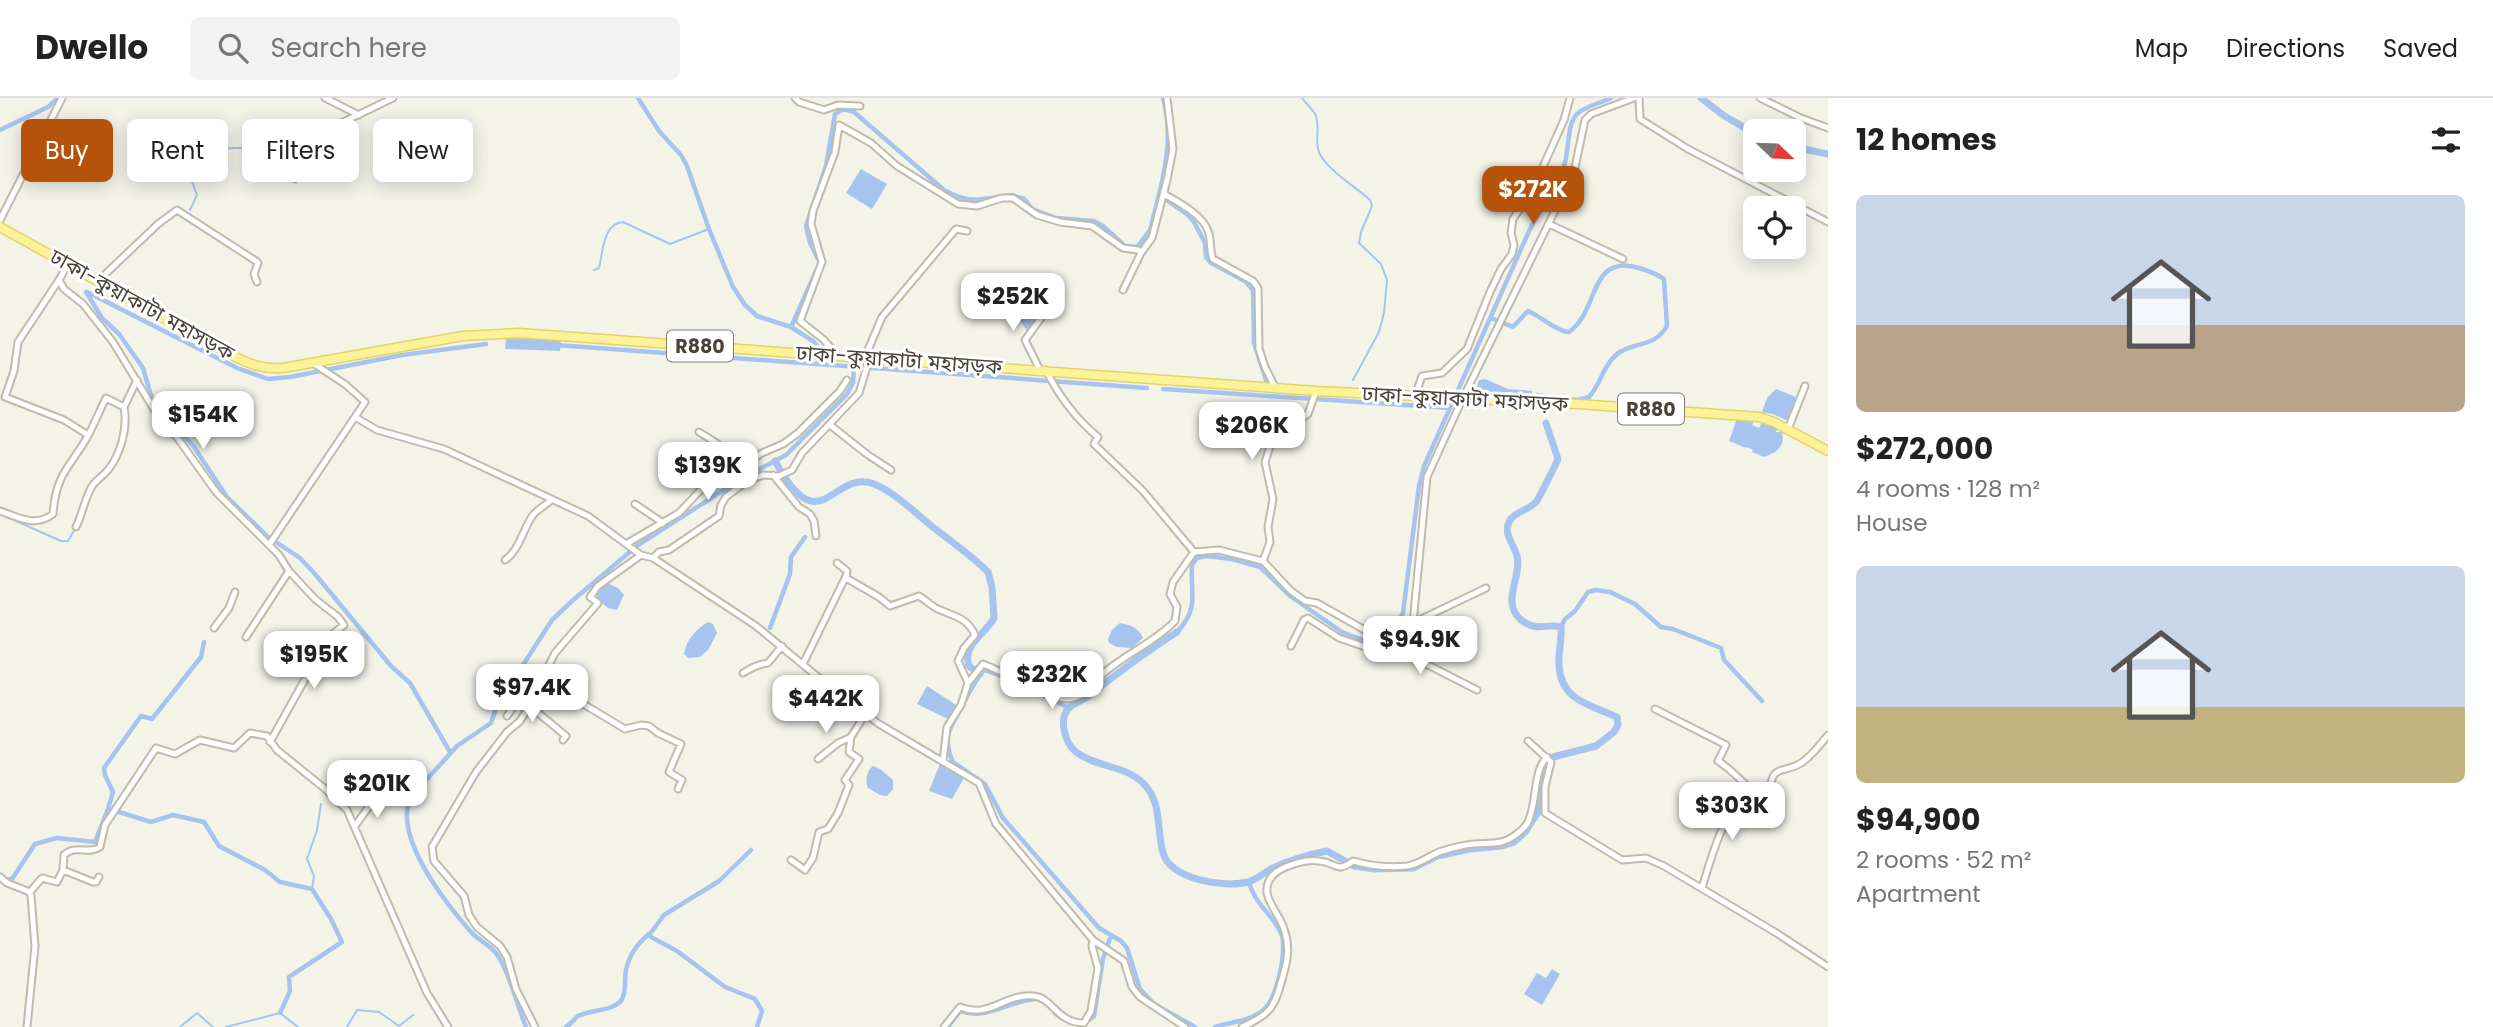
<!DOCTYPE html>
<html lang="en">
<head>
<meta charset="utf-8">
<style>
	:root { --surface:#fff; --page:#f2f2f2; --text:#222; --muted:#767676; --line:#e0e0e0; --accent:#b45309 }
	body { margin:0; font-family:Poppins,"Noto Sans Bengali",sans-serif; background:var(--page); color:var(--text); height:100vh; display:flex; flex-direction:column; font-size:26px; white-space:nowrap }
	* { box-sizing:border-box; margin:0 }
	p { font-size:23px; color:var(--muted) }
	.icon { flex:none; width:38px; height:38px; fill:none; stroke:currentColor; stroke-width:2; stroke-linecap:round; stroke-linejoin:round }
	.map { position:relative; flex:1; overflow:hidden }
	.drawer { display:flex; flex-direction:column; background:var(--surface); width:665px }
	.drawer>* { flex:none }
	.top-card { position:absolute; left:21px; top:21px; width:665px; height:63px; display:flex; gap:14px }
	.needle { width:46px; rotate:113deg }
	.controls { position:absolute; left:1743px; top:21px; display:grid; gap:14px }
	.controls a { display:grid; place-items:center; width:63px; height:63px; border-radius:10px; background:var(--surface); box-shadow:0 4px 18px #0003; font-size:35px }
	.price { position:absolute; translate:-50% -60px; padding:0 16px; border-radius:14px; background:#fff; color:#222; font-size:23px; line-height:46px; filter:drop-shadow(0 2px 4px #0008) }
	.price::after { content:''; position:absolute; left:50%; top:42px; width:21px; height:16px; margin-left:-10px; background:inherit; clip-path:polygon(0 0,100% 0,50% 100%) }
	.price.active { background:var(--accent); color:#fff }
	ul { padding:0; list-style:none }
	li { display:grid; align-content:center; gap:14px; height:371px; padding:0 28px }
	li span { display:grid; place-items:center; height:217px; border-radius:10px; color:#555 }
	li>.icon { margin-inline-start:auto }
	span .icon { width:126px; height:126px; fill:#fffc; stroke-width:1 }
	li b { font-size:30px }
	h2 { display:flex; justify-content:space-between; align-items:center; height:84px; padding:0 28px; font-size:30px }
	.chip { padding:0 24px; border-radius:10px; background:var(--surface); box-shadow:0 4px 18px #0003; font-size:24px; line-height:63px }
	.chip.active { background:var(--accent); color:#fff }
	header { display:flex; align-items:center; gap:42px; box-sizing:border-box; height:98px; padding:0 35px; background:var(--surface); border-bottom:2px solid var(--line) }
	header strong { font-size:33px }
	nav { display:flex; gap:38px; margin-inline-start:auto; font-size:24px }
	.search { width:490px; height:63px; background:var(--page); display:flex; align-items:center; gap:18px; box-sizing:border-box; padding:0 24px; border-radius:10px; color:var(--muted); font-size:26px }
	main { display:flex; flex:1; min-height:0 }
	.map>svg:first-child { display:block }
	.water { fill:#a6c4ef }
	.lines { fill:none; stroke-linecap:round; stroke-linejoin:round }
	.stream { stroke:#a6c4ef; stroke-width:2 }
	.canal { stroke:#a6c4ef; stroke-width:4.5 }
	.river { stroke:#a6c4ef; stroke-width:7 }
	.minor-casing { stroke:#bfbcab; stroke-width:9 }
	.major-casing { stroke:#e2d468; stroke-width:11 }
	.minor { stroke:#fff; stroke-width:5 }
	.major { stroke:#fcf399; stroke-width:8 }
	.major-bridge-casing { stroke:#e2d468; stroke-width:11; stroke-linecap:butt }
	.major-bridge { stroke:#fcf399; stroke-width:8 }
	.labels { text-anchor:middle; stroke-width:6; stroke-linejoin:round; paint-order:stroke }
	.shield { fill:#fff; stroke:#7e7c73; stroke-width:2 }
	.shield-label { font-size:19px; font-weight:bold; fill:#474437 }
	.street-label { font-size:21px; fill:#474437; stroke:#fff }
</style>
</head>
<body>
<header>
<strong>Dwello</strong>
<div class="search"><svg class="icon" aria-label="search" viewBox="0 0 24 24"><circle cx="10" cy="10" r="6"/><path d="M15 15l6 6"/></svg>Search here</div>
<nav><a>Map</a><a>Directions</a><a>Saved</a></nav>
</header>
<main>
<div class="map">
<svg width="1828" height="929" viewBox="0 0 1828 929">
	<rect width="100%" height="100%" fill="#f4f3e8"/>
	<path class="water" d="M861,71L887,86L872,111L846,95Z
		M1029,192L1046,207L1027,233L1014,213Z
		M506,240L559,242L561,244L560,253L505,251Z
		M1485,281L1508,291L1532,293V299L1529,301L1479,296L1476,291L1479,282Z
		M1776,291L1796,299L1790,324L1773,316L1762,314L1767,300Z
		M1737,321L1754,322L1752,327L1759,330L1762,324L1777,330L1776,334H1782C1786,348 1776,355 1764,359L1752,354L1753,352L1747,349L1746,350L1729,343Z
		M607,485L618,490L624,497L617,512L608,510L596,500L600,490Z
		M708,524L713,526L717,535L708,552L700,559L688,560L684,556C686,542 696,531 708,524Z
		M1120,525C1131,527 1138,529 1143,540L1132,550L1117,549L1109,545L1108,541L1112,532Z
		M927,588L956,607L948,621L917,606Z
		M940,666L964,680L952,701L929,693Z
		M873,668L880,671L893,682V691L887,698L880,697L868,690C865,683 867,672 873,668Z
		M1552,871L1560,876L1542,907L1524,896L1537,875L1546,880Z"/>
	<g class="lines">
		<path class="stream" d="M1302,0C1306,6 1313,11 1316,18C1321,33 1312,47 1323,61C1335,78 1355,88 1370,102L1372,108L1361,134L1359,145L1381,166L1387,182L1384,215L1379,234L1353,282
			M190,112L197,97L191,81L194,68L183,60L185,55L201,51L312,48
			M594,172L599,170C603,154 603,125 623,124L670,146L709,131
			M0,416L61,443H68L75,431
			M312,791L314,778L307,761L317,732L321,706
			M180,929L197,915L213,929
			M226,929L280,915L298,929
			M347,929L357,912L379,914L399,928L413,917"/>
		<path class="canal" d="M638,0L659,33L681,57L687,68L709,131L733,189L745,207L757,218L791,229L813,243L820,251
			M1163,0C1172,33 1167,64 1159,97L1188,117L1194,124L1205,145L1206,159L1211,165L1245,183L1253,192L1254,245L1267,285
			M0,32L48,9L58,0
			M819,163L810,145L806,128L826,68L835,16L843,11L854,14L944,92C972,108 983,100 1012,97L1024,101L1032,111L1056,120L1094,123L1103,128L1125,148L1137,149L1150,132L1159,97
			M86,194L102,220L119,236L143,270L152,301L194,349L227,399L267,438L300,460L315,476L391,568L410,585L450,654
			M87,194L237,270L268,281L290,279L402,257L486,246
			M1491,220L1513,229L1528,213C1540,218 1558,234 1569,234C1599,214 1589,154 1639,170C1648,173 1656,175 1664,181L1667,228C1656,248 1637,244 1620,254C1604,264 1601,286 1589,299L1577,302L1537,297
			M791,229L817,171
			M556,247L1147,290
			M1163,291L1450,310
			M1561,529L1565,521L1575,513L1588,494L1596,492L1610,494L1635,506L1661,529L1673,531L1721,550L1724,562L1762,603
			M770,530L790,476L791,459L805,439
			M1177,534C1200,510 1190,495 1192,467L1197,460L1206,458L1232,461L1260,469L1290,498L1342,534L1360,541L1380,543L1394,533L1403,515L1419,388L1424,368L1530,131C1542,108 1558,89 1565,64C1569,51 1567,26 1577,16C1585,8 1601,5 1611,0
			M1014,583L985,572L982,574C976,582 950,628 948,637C947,645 949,657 953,664L985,686L1003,720L1099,830L1121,843L1127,850L1140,891L1154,906L1195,929
			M1035,593L1069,610
			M108,711L113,694L105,677L104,670L141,618L152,621L201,559L204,544
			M119,714L151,724L173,717L204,724L219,748L265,772L280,784L312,791L331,821L342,844L289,879L290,893L280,915
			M751,752L719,783L664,817L650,836L651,839L677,853L725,889L755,901L762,913L757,929
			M2,782L12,781L35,746L57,740L95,744L108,711L112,712
			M1055,915C1067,926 1082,929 1094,918L1103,861L1111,837
			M526,929C517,908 509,871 495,854C488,846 477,841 470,833C445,804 394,740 410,700L457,648L491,625L501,596L509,583L523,567L552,522L572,503L638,447L741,381L786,357L847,296L853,285L854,268
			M566,929C571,926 574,921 578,918C591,911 609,914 620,904C627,896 624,882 626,872C629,857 637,846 649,836
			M948,929L960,913C987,923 1010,902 1037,901
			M1215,929C1230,924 1250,923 1262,913C1277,902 1288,851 1281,835C1272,816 1254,805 1249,784"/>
		<path class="river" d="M1701,0L1723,17L1755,36
			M1794,49L1828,56
			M775,363C821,448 832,370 874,386C896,395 915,415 934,430C952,444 972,458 988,474L992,489L994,520C985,537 962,546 969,568L980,576
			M1177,534C1147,553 1119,574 1091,596C1085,602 1075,604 1069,610C1058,621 1065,645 1076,654C1095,669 1125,667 1143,685C1163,705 1156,730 1163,755C1171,782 1225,790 1248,784C1256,782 1264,775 1271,771C1289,762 1307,757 1327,753L1354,768L1374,771L1413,770L1437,758L1470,751L1502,748L1514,744L1525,734L1538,714L1541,690V675L1544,665L1553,659L1596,648L1614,634L1618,627L1617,619C1591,607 1561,603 1559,568C1558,555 1562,542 1561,529C1547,525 1536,535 1520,521C1501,503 1522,479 1517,458C1514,446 1502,435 1510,422C1515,414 1529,412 1536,404C1538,402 1556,366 1558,361L1546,325"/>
		<defs>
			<path id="minor" d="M325,0L359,17
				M795,0L799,4L824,12L838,7L860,8
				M1639,0L1640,21L1688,51L1828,124
				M1760,0L1801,20L1828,30
				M295,81L303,43L313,44L322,41L339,26L393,0
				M1164,96C1178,104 1203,117 1208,133C1212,142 1209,152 1213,161L1253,183L1258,190L1259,251L1265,269L1275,289
				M0,122L62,0
				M1549,126L1623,161
				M68,166L59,182L64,191L83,206L113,244L155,313L179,342L216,394L279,457L289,473L315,501L338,519L344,527L317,548L290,541L284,543
				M59,182L18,244L14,273L5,299L64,322L88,337
				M98,183L158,126L177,112L256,163L258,165L254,176L257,184
				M1123,192L1141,155L1152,140L1167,82L1173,51L1167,0
				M837,257L823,241L800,223L822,164L811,126L813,113L835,54L839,27L871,45L897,68L958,106L977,108L1002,100H1013L1037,117L1060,124L1092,128L1123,150L1138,152L1141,155
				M865,259L882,219L956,131L967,133
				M1040,272L1025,242L1052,205
				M1046,272C1058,297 1077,322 1098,339L1094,346L1143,393L1194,454
				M1415,298L1422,278L1442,275L1467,251L1490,194L1501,171L1512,156L1514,147L1511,135L1513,121L1532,93L1564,22L1570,0
				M355,319L377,332L444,351L588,418L641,457L653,460L659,454L669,452L719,418L721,407L726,399L747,383L763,377L779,378L792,372L802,355L859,295L870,259
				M830,327L868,357L891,372
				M1788,331L1805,288
				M699,334L715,344L744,368
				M773,377L799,409L810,416L814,423L816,438
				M635,406L663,425
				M0,413C18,419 35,430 53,416C56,374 71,369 89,336C95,324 100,312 106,300L124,309L137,282
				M76,429C82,417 84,404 90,392C94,382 102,380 108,372C121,356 128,329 124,309
				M626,446L679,415L707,385L719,383L733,375L762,355L783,346L798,335L840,293L847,282
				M269,447L365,304L346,287L313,265
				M653,460L756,528L830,589L879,626L979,685L996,726L1093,842L1124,863L1132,889L1140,899L1185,929
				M505,462C519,453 523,431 533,417C538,411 545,408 551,402
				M1263,463L1270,444L1268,429L1273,401L1265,364L1272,342L1308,316L1316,293
				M837,465L847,473L846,480L879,499L890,508L919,498C926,502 931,508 938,511C953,518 967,519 975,537L964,550L958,563L968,585
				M1413,525L1486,490
				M214,530L229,510L235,494
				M246,539L289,473
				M1397,545L1395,550L1477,592
				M1291,548L1304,522L1308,520L1339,540L1371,551L1397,545L1413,525L1427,379L1461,304L1574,74L1585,22L1591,16L1634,0
				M803,566L846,478
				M540,574L580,604L625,631L641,627L649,628L658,635L681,646L669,674L682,682L678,691
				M743,575C751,570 759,566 768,565L782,548
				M520,600L566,638L563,642
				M530,607L520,623L507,634L476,674L432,749L434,763L464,798L469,817L477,829L500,848L507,859L516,891L535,929
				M1655,611L1726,647L1718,663C1735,673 1746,691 1764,700L1769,697C1772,664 1781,677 1801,665C1812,658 1819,648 1828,637
				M507,618L520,600L533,576L546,573L555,555L598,505L590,499L598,488L641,457
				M1528,643L1551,664L1545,689V715L1622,762L1646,760L1664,768L1778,836L1828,869
				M270,644L314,565L341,556L350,546
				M818,661L838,645L851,639
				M943,663L947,629L961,607L968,585L983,566C1000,572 1054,602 1067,601C1085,601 1093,584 1105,574C1127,555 1155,544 1175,523L1177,509L1170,496L1173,484L1194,454L1219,452L1263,463L1291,493L1305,503L1317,505L1370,535H1383L1392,548
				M355,728L373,703L376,701L380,703L389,701
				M791,762L805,772L813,760L819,734L828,731L838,715L849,687L845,682L859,661L849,654L851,639L866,615
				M63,772L93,784H96L99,779
				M0,779L7,785L30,794L31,798L35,848L27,929
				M1702,790C1712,756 1724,716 1747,689
				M30,794L42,780L57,784L63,772L64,757C75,746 88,757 100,749L105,727L156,650L175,656L200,642L234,650L250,635L267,638L277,652L324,690L347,712L427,895L448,929
				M944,929L960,909C990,921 1005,895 1033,898C1053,899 1056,925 1084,925L1091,913L1098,870L1092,848L1093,842
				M1242,929C1272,916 1275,908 1283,878C1288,861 1290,848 1284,831C1279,813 1256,796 1273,777C1282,768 1306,761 1319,763C1336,764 1336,776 1353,763C1371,768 1389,770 1407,768C1421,766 1429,757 1442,753C1452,750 1463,747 1473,746C1482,745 1492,746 1501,744C1510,742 1521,734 1527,726C1538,706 1532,674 1547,659"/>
			<path id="major" d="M0,129L209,245C232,257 255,273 283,270L463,238L519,235L1316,293L1438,299
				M1466,301L1578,306L1759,319L1774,324L1828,353"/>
		</defs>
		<use href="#minor" class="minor-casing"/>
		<use href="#major" class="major-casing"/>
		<use href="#minor" class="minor"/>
		<use href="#major" class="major"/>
		<defs>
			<path id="major-bridge" d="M1438,299L1466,301"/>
		</defs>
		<use href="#major-bridge" class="major-bridge-casing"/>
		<use href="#major-bridge" class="major-bridge"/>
	</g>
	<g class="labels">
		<g class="shield">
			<rect x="667" y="232.5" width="66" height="31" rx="5"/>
			<rect x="1618" y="295.5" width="66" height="31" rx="5"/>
		</g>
		<g class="shield-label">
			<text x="700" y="255">R880</text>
			<text x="1651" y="318">R880</text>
		</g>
		<g class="street-label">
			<text transform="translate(142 207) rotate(29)" y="7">ঢাকা-কুয়াকাটা মহাসড়ক</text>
			<text transform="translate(899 262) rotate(4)" y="7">ঢাকা-কুয়াকাটা মহাসড়ক</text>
			<text transform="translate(1465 301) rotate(3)" y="7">ঢাকা-কুয়াকাটা মহাসড়ক</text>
		</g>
	</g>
</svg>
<div class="controls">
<a><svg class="needle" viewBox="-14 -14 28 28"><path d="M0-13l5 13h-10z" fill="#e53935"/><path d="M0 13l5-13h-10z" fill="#767676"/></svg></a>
<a><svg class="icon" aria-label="locate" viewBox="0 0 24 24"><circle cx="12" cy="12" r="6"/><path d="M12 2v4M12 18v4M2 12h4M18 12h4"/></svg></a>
</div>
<b class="price active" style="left:1533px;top:128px">$272K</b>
<b class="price" style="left:1013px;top:235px">$252K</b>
<b class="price" style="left:203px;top:353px">$154K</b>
<b class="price" style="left:1252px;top:364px">$206K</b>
<b class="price" style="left:708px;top:404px">$139K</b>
<b class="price" style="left:1420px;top:578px">$94.9K</b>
<b class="price" style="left:314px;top:593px">$195K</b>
<b class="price" style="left:1052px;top:613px">$232K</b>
<b class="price" style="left:532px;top:626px">$97.4K</b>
<b class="price" style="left:826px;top:637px">$442K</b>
<b class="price" style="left:377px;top:722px">$201K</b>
<b class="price" style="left:1732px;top:744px">$303K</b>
<div class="top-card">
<a class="chip active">Buy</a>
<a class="chip">Rent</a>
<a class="chip">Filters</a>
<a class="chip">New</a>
</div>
</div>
<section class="drawer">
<h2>12 homes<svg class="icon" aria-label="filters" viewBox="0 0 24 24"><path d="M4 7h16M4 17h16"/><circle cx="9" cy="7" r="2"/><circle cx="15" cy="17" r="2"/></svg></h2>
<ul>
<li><span style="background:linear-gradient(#c9d6e8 60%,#b9a48a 0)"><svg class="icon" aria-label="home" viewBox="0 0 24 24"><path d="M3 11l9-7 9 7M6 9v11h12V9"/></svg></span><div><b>$272,000</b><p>4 rooms · 128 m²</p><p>House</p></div></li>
<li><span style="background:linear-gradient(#c9d6e8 65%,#c2b280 0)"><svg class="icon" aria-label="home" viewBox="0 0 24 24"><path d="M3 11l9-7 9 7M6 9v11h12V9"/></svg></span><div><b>$94,900</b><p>2 rooms · 52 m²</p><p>Apartment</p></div></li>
</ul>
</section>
</main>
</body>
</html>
